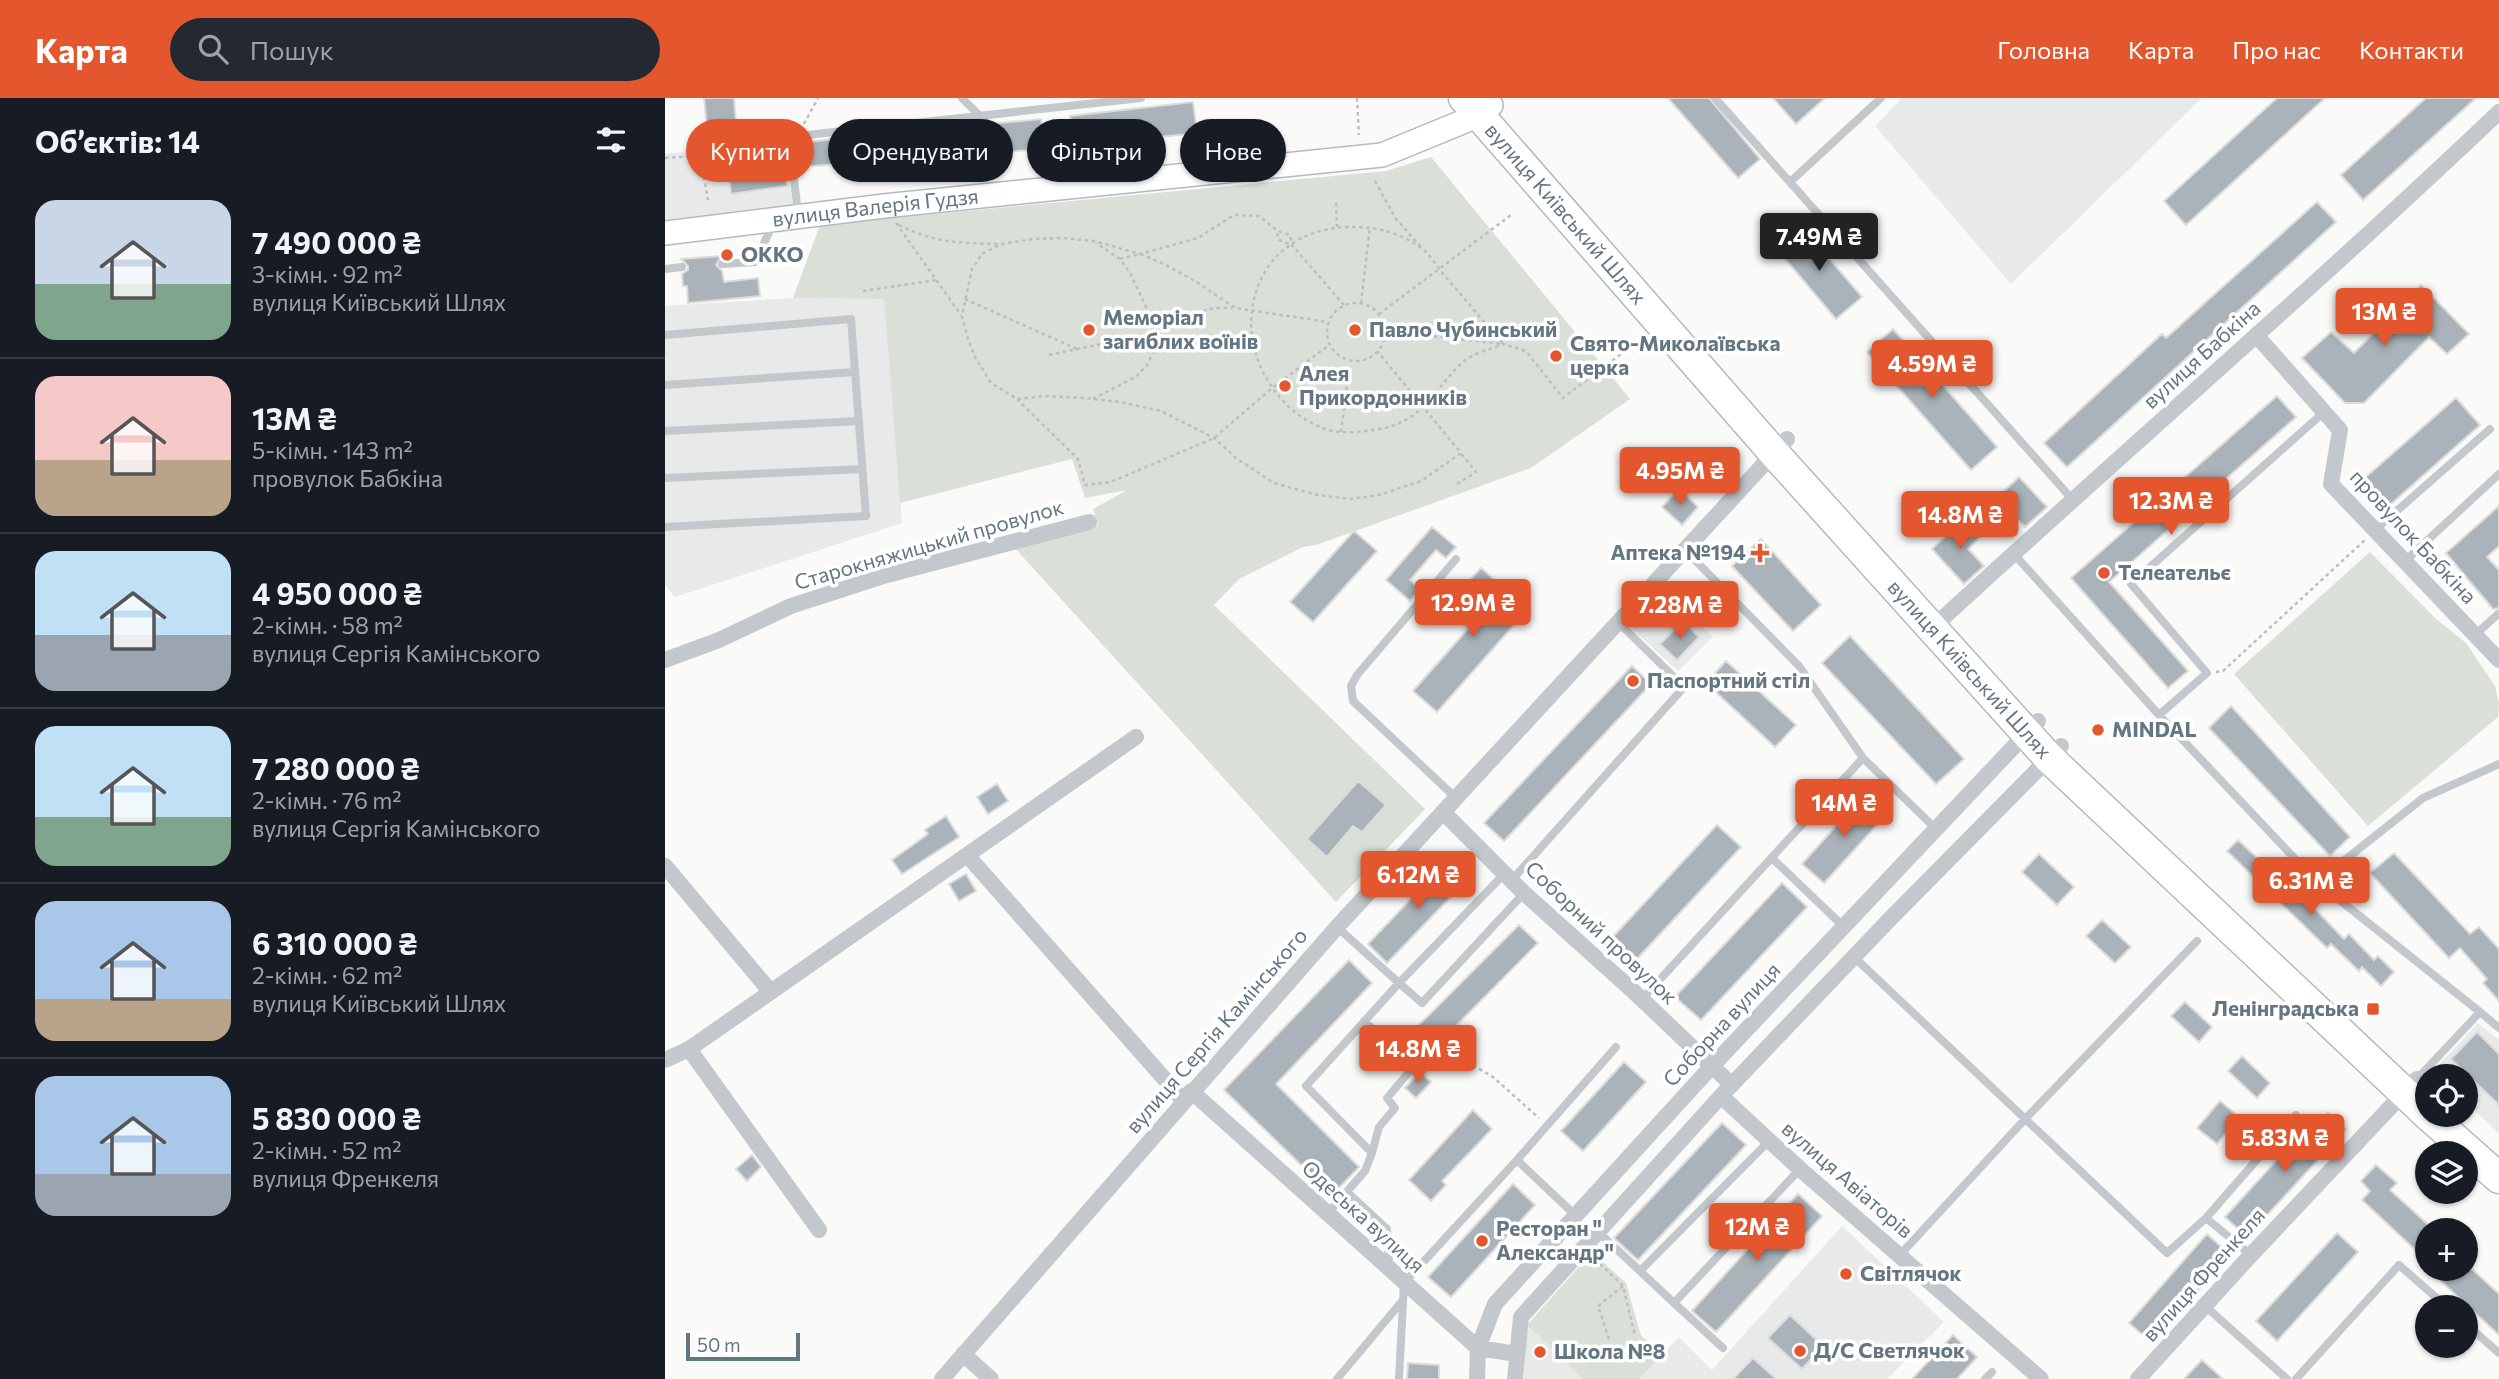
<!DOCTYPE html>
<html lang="uk">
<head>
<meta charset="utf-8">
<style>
	:root { --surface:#171b24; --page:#242831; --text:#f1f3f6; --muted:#9ea1a6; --line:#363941; --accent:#e4572e }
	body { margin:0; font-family:Commissioner,sans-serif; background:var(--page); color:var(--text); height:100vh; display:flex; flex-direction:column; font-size:26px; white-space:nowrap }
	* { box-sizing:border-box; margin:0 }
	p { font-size:23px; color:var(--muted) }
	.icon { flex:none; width:38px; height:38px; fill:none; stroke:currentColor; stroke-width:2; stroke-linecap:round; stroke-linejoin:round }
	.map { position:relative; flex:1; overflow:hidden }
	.sheet { display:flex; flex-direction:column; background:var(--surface); width:665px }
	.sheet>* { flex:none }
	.banner { position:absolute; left:21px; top:21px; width:665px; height:63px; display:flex; gap:14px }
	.fabs { position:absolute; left:1750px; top:966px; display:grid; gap:14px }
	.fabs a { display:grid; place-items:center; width:63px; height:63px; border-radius:50%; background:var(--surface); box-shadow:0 2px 5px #0004; font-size:35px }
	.scale { position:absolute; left:21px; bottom:18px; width:114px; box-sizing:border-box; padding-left:7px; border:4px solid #657683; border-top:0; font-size:19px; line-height:24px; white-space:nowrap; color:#657683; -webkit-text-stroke:5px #fff; paint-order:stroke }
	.price { position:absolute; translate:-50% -60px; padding:0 16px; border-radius:7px; background:var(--accent); color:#fff; font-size:23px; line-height:46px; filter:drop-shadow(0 2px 4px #0008) }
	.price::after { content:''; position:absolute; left:50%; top:42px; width:21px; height:16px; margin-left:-10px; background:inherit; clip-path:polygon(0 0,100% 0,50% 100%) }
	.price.on { background:#222; color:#fff }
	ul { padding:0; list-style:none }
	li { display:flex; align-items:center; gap:21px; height:175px; padding:0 35px }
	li+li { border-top:2px solid var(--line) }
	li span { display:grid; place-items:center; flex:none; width:196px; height:140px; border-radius:21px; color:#555 }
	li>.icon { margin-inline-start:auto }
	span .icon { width:84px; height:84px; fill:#fffc; stroke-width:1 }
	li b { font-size:30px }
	h2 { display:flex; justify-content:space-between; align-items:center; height:84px; padding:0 35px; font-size:30px }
	.chip { padding:0 24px; border-radius:32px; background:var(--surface); box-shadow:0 2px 5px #0004; font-size:24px; line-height:63px }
	.chip.on { background:var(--accent); color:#fff }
	header { display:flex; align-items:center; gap:42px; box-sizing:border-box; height:98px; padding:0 35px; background:var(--accent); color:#fff }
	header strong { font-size:33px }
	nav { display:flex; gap:38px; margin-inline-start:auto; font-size:24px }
	.search { width:490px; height:63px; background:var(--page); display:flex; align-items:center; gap:18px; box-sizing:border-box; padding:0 24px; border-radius:38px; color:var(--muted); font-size:26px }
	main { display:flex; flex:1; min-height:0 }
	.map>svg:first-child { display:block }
	.built { fill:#e8e9e9 }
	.green { fill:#dadfd7 }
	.building { fill:#aab3b9; stroke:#dcdcda; stroke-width:2 }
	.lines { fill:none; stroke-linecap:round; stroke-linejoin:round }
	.secondary-casing { stroke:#b3babf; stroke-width:26 }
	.highway-casing { stroke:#b4b9bd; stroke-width:33 }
	.path { stroke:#bbbfc2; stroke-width:2.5; stroke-dasharray:3.5 3.5; stroke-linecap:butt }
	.lane { stroke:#c3c8cc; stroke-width:8 }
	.street { stroke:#c3c8cc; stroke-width:16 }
	.secondary { stroke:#fff; stroke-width:23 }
	.highway { stroke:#fff; stroke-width:30 }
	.poi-dot { fill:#e4572e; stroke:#fff; stroke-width:2.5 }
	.labels { text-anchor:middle; stroke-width:7; stroke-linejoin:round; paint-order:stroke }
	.street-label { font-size:21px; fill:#657683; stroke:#fff }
	.poi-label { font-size:21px; font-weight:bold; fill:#657683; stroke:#fff; text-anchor:start }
</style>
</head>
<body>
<header>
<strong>Карта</strong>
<div class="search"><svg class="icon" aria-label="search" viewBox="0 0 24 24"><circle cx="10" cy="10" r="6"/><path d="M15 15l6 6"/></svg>Пошук</div>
<nav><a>Головна</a><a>Карта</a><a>Про нас</a><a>Контакти</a></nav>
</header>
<main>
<section class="sheet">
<h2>Об’єктів: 14<svg class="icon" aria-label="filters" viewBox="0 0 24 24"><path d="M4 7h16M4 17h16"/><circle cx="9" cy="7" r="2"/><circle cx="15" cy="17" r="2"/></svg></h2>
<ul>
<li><span style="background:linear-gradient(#c9d6e8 60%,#7fa58c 0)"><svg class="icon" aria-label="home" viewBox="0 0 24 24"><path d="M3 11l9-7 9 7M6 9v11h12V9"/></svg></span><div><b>7 490 000 ₴</b><p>3-кімн. · 92 m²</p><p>вулиця Київський Шлях</p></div></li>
<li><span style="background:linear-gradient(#f6c9c9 60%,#b9a48a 0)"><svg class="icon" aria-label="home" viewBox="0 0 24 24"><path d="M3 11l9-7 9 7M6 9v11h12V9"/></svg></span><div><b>13M ₴</b><p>5-кімн. · 143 m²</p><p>провулок Бабкіна</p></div></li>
<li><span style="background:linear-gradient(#bfe0f5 60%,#9aa5b1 0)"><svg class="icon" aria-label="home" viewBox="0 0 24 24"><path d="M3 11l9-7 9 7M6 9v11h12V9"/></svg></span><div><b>4 950 000 ₴</b><p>2-кімн. · 58 m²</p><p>вулиця Сергія Камінського</p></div></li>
<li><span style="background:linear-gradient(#bfe0f5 65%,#7fa58c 0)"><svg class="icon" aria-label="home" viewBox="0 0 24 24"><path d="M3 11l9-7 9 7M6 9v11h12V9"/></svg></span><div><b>7 280 000 ₴</b><p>2-кімн. · 76 m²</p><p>вулиця Сергія Камінського</p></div></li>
<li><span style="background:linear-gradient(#a9c7e8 70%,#b9a48a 0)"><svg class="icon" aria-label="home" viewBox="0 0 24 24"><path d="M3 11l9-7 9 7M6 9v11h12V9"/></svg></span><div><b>6 310 000 ₴</b><p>2-кімн. · 62 m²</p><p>вулиця Київський Шлях</p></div></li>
<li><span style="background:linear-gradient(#a9c7e8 70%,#9aa5b1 0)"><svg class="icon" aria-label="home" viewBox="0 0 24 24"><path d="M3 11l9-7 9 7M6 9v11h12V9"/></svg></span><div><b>5 830 000 ₴</b><p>2-кімн. · 52 m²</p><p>вулиця Френкеля</p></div></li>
</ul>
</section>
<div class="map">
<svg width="1834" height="1281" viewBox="0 0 1834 1281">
	<rect width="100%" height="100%" fill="#fafaf8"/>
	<path class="built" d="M1237,0H1537L1346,186L1210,28Z
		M120,41L128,111L0,125V56Z
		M128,200L219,201L237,425L10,499L0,487V208Z
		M997,492L1048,539L1013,573L964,528Z
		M1813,925L1834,942V1036L1801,1004V978H1774L1768,973Z
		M1177,1128L1279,1224L1222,1281H974L1014,1239L1047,1272Z
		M862,1227L918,1281H859Z"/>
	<path class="green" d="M766,59L965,301L866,370L651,447L638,449L574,481L549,507L760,711L671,804L348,448L433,427L428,411L462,392L420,400L407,361L235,405L219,201L128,200L155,127L721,73Z
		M1705,454L1770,520L1801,545L1830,588L1834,606L1833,619L1703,728L1569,576Z
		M927,1154L961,1185L976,1238L999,1255L974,1281H918L862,1227Z"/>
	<path class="building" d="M39,0H69L73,48L116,43L118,45L122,88L66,96L63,70L46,72Z
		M1003,0H1044L1095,61L1073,80Z
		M1108,0H1160L1131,26Z
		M1612,0H1660L1521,127L1499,103Z
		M1761,0H1811L1698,102L1676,77Z
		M528,4L532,35L409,48L405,18Z
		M376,21L380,51L134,69L131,45Z
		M1652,104L1671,124L1402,369L1379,345L1497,236L1501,240Z
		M1136,128L1197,199L1171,221L1111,150Z
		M56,158L51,167L57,173L59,184L93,180L95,198L23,205L22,188H18L17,176L23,172V168L16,161Z
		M1756,187L1804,236L1782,256L1764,239L1699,305H1680L1637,260L1666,234L1689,255Z
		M1228,231L1332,349L1306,372L1202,254Z
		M1612,298L1631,319L1444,484L1523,573L1503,590L1406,480Z
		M1791,300L1815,327L1718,413L1693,386Z
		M1354,379L1382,409L1360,429L1332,400Z
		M1014,391L1033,409L1017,427L997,409Z
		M1834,408V448L1822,459L1834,472V510L1828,511L1781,455Z
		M1300,420L1316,438L1303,451L1319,468L1299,486L1267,451Z
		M767,429L791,449L781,460L771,452L745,482L755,491L745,503L721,482Z
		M689,433L712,453L648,524L625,504Z
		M1096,441L1156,507L1128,533L1067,468Z
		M816,470L863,511L772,614L748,593L819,513L795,493Z
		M1018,523L1034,539L1012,562L995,546Z
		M1185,538L1299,661L1271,686L1157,565Z
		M1061,563L1131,627L1110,649L1041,585Z
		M967,568L986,586L839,743L819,725Z
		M1566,608L1685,739L1665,758L1544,630Z
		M693,683L721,707L697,734L688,728L662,759L642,741Z
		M332,686L343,703L323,716L312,699Z
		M1199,697L1221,717L1159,785L1137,766Z
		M281,718L294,739L237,776L227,762L263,736L260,732Z
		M1052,727L1076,749L969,864L945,842Z
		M1573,742L1646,811L1648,809L1679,841L1684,836L1709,862L1713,858L1729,874L1716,888L1697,869L1694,873L1666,846L1662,850L1562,753Z
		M1729,755L1805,836L1814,829L1834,851V903L1818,885L1822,881L1795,850L1784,860L1705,775Z
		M1374,756L1409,789L1392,807L1357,774Z
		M784,761L804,780L722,865L703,846Z
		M301,776L311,793L294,803L284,786Z
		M1117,785L1142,809L1036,922L1010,899Z
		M1437,822L1466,849L1450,865L1421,838Z
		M854,827L873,845L765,954L746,935Z
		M684,862L707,885L611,986L694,1069L667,1097L559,992Z
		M1520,904L1547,929L1534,944L1506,918Z
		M1812,934L1834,956V1007L1786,961Z
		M1577,958L1605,985L1592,1000L1563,973Z
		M959,964L981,984L918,1053L896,1033Z
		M755,974L766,984L751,1000L740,990Z
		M1555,1003L1574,1019L1552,1046L1532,1030Z
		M808,1012L827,1031L777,1083L781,1087L766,1103L744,1082Z
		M1663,1015L1681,1031L1582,1139L1560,1119L1646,1025L1651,1029Z
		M1057,1025L1081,1047L973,1162L949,1140Z
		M87,1057L96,1069L82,1083L71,1071Z
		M1711,1067L1732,1085L1725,1092L1769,1132H1762V1163L1697,1102L1705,1093L1696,1083Z
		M848,1086L870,1107L786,1199L763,1179Z
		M1133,1096L1157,1118L1051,1234L1027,1213Z
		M1672,1135L1693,1154L1612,1243L1591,1223Z
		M1542,1136L1565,1157L1487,1245L1464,1225Z
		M1763,1171H1807L1834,1196V1237Z
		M1125,1217L1158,1248L1137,1271L1103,1240Z
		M1288,1237L1312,1259L1292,1281H1247Z
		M1088,1260L1111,1281H1068Z
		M1537,1262L1558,1281H1519Z
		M743,1265L774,1267V1281H742Z"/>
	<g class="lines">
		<defs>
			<g id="secondary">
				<path id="s1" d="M0,135L219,108L717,57L812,18L826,7"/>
			</g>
			<g id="highway">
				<path id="s2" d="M799,0L1109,355L1384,660L1762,1016"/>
				<path d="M1763,1017L1834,1080"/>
			</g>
		</defs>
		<use href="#secondary" class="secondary-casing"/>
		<use href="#highway" class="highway-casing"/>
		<path class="path" d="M692,0L694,37
			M139,26L153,0
			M0,60L35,58L43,102
			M710,83L731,121L757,150
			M671,105L672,129
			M231,125L296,217
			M234,127C269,145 295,145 333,146
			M612,135L614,142L627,147
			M455,161L475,156L499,166L530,183L570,210L663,224
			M198,193L271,182
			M300,201L412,251
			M662 234a29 29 0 1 1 58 0a29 29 0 1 1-58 0Z
			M696,205L705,129
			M679,207L627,147L625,137L613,133L594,118L569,117L533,140L475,156L429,143L398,140L368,141L336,146L317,156L307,171L297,218L303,241L310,259L326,285L352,301L380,298L419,300L455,304L496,313L549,340L571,360L609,385L652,397L685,401L714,397L756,383L796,355L713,254
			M714,216L846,117
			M720,233L838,246C818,223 799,200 779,177C772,169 766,158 759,152C737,135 711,128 684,129C585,131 556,240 621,306C635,320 656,333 677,334C688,335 703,333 714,331C759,324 770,289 799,263C809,255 826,251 838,246L861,253L898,300L960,253
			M384,257L493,234L529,216L549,210H567
			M352,301L413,361L420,387L446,384L549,340L606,291L664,247
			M428,301L472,278L483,266L489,252L493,234L465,175L455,161L431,145
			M676,334L685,265
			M792,386L811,374L796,355
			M1551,574L1558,573L1700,442
			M759,963L811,969L828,979L874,1020
			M930,1161L958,1188L970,1238
			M944,1241L933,1208L958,1188"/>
		<path class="lane" d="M297,0L314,17
			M1050,0L1407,401
			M1125,84L1216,0
			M133,115L124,39L476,0
			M57,166L90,164L109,124
			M0,171L17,169
			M0,237L186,221L201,418L0,429
			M0,287L190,274
			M0,333L194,323
			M0,380L197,371
			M1710,432L1825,331
			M1020,452L1134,568L1198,660
			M1348,455L1494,617L1542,575L1466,486L1659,314
			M791,461L692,577L686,588L688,603L791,700
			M1739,464L1834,376
			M1811,536L1833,516
			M1494,617L1652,784
			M1107,760L1179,829
			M847,782L1019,589L953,524
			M672,829L734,885L840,775
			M1189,859L1502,1155L1541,1120L1586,1157
			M977,901L1198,660L1272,732
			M1815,914L1652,784L1758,700L1834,666
			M699,923L749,968L722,1000L730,1010L714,1029L707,1055
			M1752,981L1815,914L1834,930
			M852,1062L951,949
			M682,1094L722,1131L724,1168
			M663,1115L700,1073L707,1055L641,988L734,885L757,905L859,795
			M1541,1120L1631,1017
			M932,1133L975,1173L1104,1043
			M1235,1157L1361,1020L1532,843
			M975,1173L1009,1205L1135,1071
			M1009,1205L1058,1250
			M1540,1208L1622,1281
			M1801,1226L1834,1255
			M672,1281L738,1202
			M734,1281L739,1185L852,1062L910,1117
			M1320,1281L1327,1274
			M1631,1281L1734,1167L1782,1209"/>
		<path class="street" d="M1591,237L1675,332L1666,386L1834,562
			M1267,530C1455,357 1649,190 1834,14
			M0,562L54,542L126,508L222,477L424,424
			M471,639L302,757L519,1003
			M778,714L859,795L967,892L1067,987
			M0,768L105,893
			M24,951L154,1132
			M0,962L24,951L302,757
			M526,993L813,1250L852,1256
			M1056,998L1135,1071L1376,1281
			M298,1256L326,1281
			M277,1281L672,829L1122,341
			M812,1281L813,1250L830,1206L1047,968L1373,623
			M850,1281L856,1219L1056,998L1224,822L1396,648
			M1473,1281L1586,1157L1752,981"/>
		<use href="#secondary" class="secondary"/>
		<use href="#highway" class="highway"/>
	</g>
	<g class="poi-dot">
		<circle cx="62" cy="157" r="7"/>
		<circle cx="424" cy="232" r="7"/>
		<circle cx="690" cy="232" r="7"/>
		<circle cx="891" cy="258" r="7"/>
		<circle cx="620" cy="288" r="7"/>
		<path d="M1091.5 444.5h7v7h7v7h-7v7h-7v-7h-7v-7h7z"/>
		<circle cx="1439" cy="475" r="7"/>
		<circle cx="968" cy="583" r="7"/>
		<circle cx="1433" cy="632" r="7"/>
		<rect x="1701" y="904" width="14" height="14" rx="3.5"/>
		<circle cx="817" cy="1143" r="7"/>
		<circle cx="1181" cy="1176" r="7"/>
		<circle cx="1135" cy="1253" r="7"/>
		<circle cx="875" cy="1254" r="7"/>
	</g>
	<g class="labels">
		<g class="street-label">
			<text dy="7" stroke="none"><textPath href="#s1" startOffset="212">вулиця Валерія Гудзя</textPath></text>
			<text dy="7" stroke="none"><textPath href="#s2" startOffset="154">вулиця Київський Шлях</textPath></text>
			<text transform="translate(1537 257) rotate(-42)" y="7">вулиця Бабкіна</text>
			<text transform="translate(1748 439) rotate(47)" y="7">провулок Бабкіна</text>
			<text transform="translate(264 447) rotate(-16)" y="7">Старокняжицький провулок</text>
			<text dy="7" stroke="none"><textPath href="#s2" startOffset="763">вулиця Київський Шлях</textPath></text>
			<text transform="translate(936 835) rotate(43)" y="7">Соборний провулок</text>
			<text transform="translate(1057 927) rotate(-47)" y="7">Соборна вулиця</text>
			<text transform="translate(552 933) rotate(-49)" y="7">вулиця Сергія Камінського</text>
			<text transform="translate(1182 1082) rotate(41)" y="7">вулиця Авіаторів</text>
			<text transform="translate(698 1119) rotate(42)" y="7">Одеська вулиця</text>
			<text transform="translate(1539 1177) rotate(-48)" y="7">вулиця Френкеля</text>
		</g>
		<g class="poi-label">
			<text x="76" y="164">ОККО</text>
			<text x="438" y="227">Меморіал<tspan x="438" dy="24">загиблих воїнів</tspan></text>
			<text x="704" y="239">Павло Чубинський</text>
			<text x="905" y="253">Свято-Миколаївська<tspan x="905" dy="24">церка</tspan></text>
			<text x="634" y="283">Алея<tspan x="634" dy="24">Прикордонників</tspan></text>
			<text x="1081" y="462" text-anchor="end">Аптека №194</text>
			<text x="1453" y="482">Телеательє</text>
			<text x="982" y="590">Паспортний стіл</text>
			<text x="1447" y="639">MINDAL</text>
			<text x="1694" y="918" text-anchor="end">Ленінградська</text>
			<text x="831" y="1138">Ресторан "<tspan x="831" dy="24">Александр"</tspan></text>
			<text x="1195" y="1183">Світлячок</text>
			<text x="1149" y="1260">Д/С Светлячок</text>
			<text x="889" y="1261">Школа №8</text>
		</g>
	</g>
</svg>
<div class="fabs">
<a><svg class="icon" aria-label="locate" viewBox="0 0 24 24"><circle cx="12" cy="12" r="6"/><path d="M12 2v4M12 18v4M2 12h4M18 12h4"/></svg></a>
<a><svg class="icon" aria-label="layers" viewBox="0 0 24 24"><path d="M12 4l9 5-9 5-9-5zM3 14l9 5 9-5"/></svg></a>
<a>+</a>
<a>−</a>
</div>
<div class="scale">50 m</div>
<b class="price on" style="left:1154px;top:175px">7.49M ₴</b>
<b class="price" style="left:1719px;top:250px">13M ₴</b>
<b class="price" style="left:1267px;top:302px">4.59M ₴</b>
<b class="price" style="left:1015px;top:409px">4.95M ₴</b>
<b class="price" style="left:1506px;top:439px">12.3M ₴</b>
<b class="price" style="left:1295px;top:453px">14.8M ₴</b>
<b class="price" style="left:808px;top:541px">12.9M ₴</b>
<b class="price" style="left:1015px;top:543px">7.28M ₴</b>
<b class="price" style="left:1179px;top:741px">14M ₴</b>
<b class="price" style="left:753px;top:813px">6.12M ₴</b>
<b class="price" style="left:1646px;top:819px">6.31M ₴</b>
<b class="price" style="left:753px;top:987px">14.8M ₴</b>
<b class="price" style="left:1620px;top:1076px">5.83M ₴</b>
<b class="price" style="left:1092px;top:1165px">12M ₴</b>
<div class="banner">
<a class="chip on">Купити</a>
<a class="chip">Орендувати</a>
<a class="chip">Фільтри</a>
<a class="chip">Нове</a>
</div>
</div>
</main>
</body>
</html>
